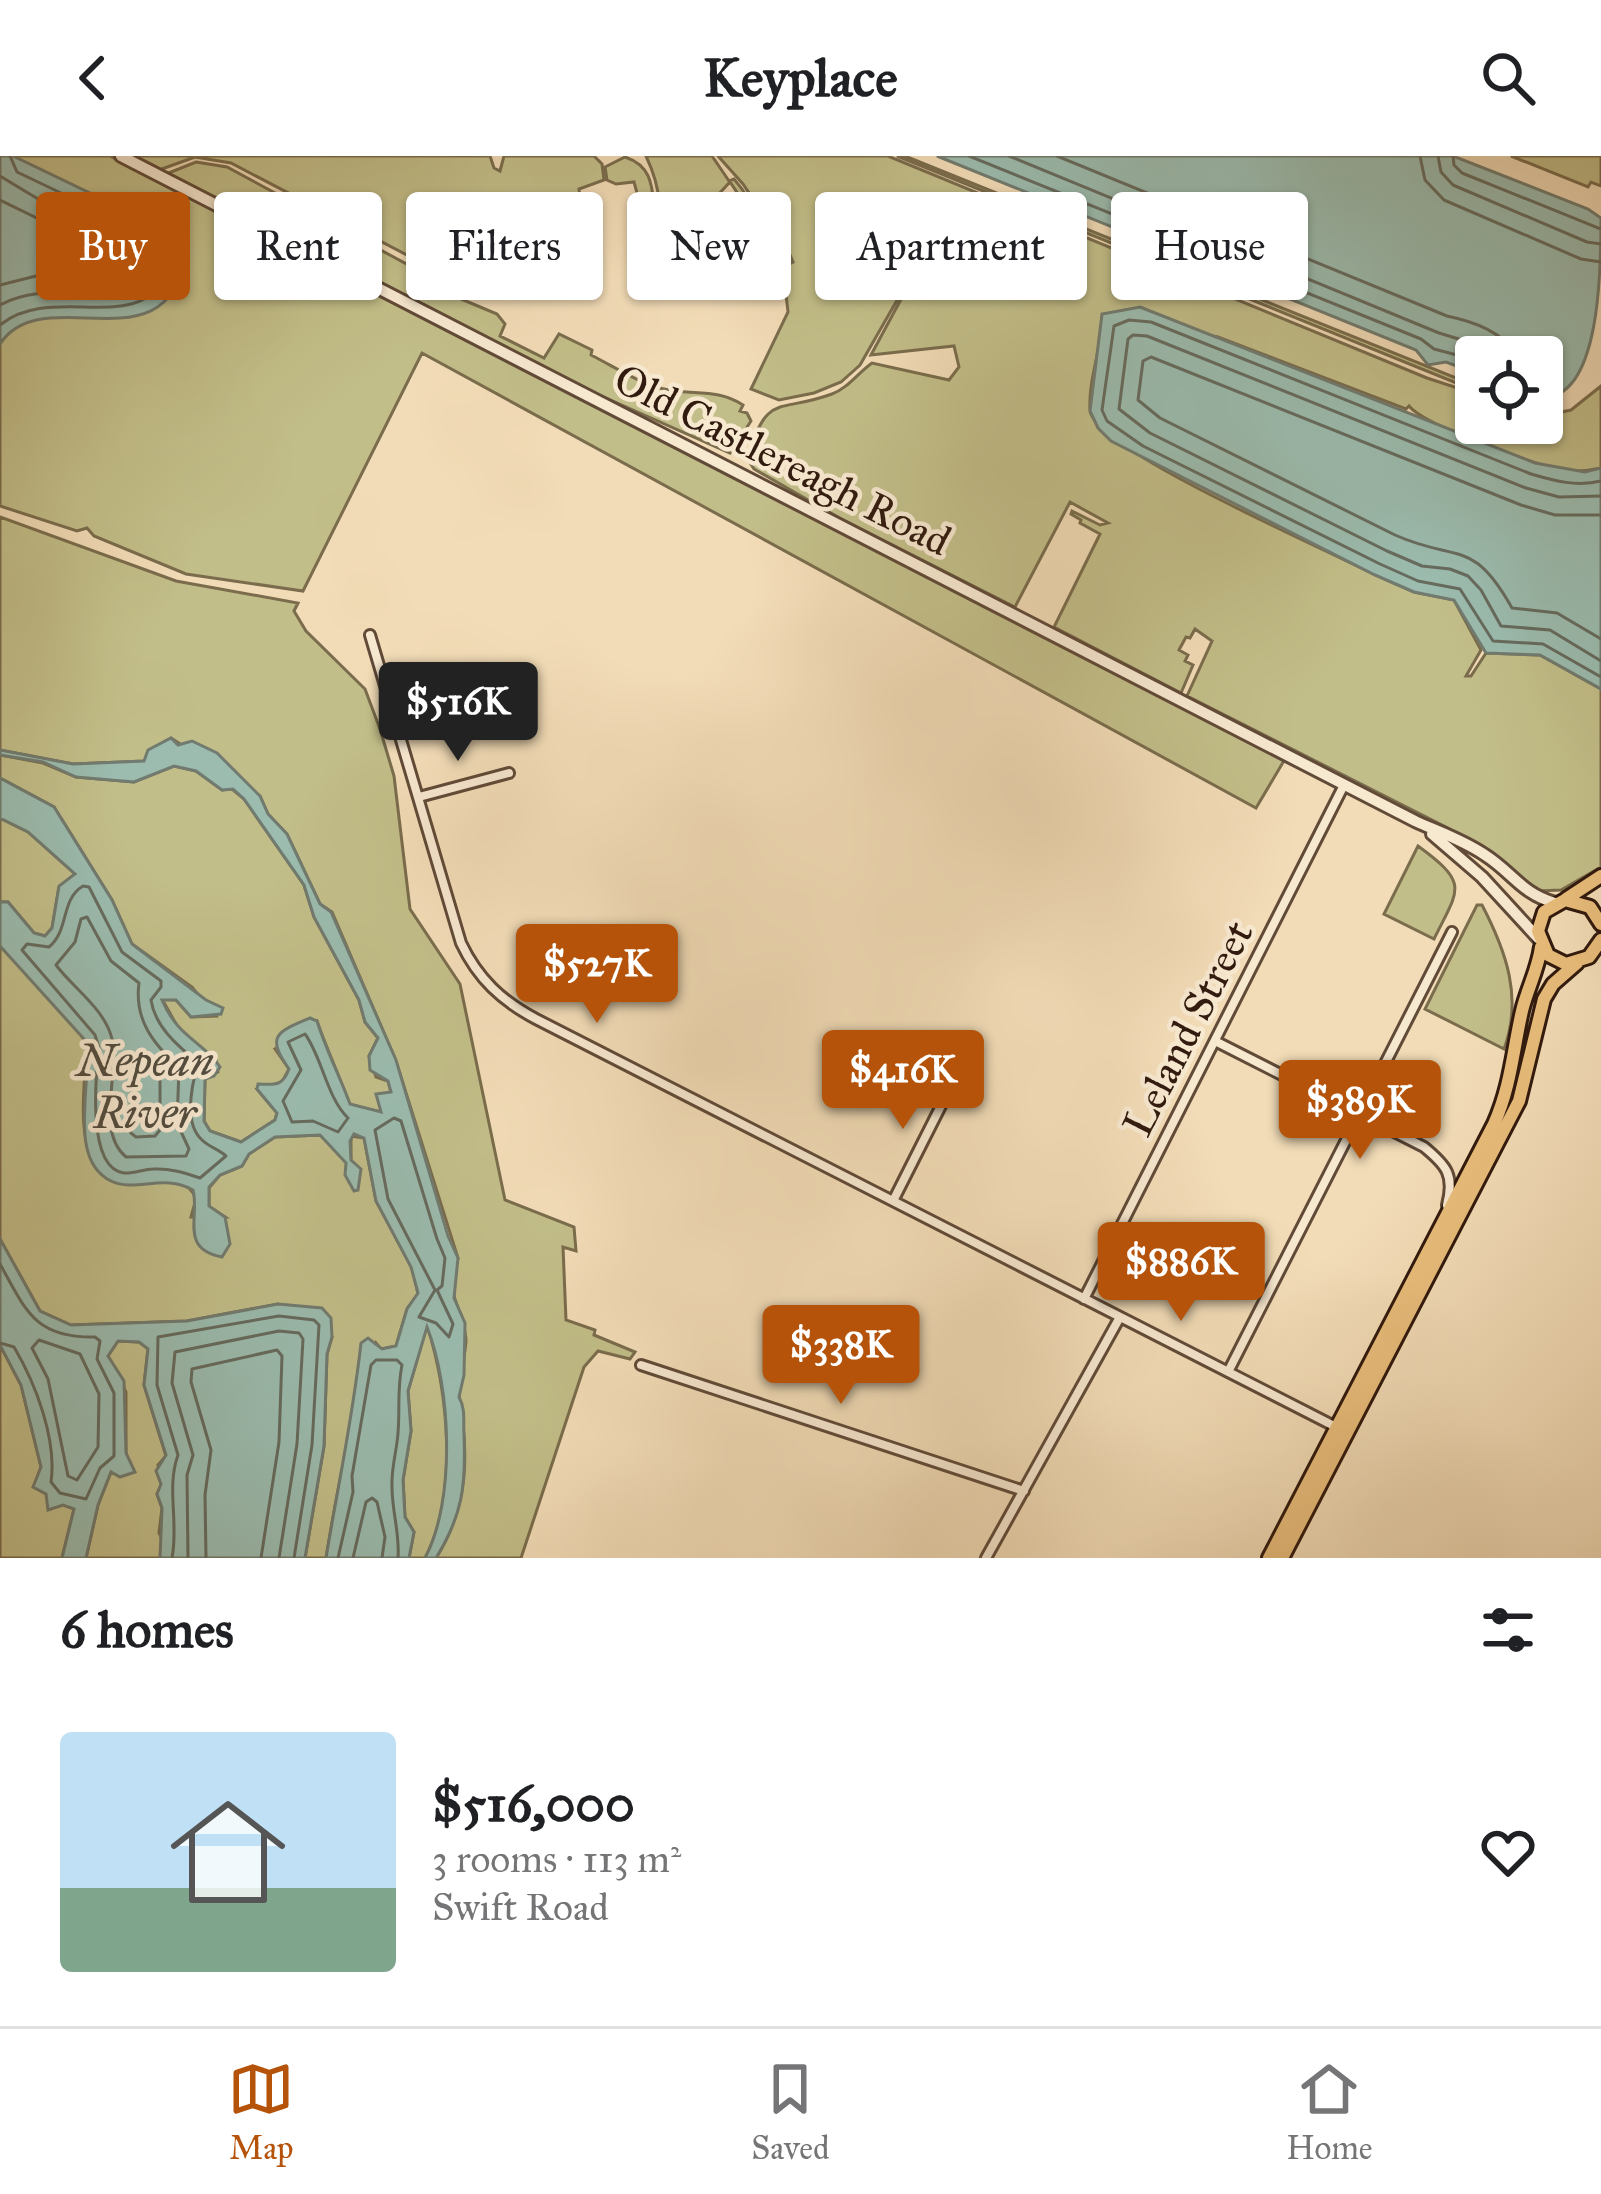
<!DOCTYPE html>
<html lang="en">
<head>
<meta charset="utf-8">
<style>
	:root { --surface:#fff; --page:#f2f2f2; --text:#202124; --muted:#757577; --line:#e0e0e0; --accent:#b45309 }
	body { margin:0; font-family:"IM FELL Great Primer",serif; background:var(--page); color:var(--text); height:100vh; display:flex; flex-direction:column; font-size:45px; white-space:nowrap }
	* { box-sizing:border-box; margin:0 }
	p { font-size:39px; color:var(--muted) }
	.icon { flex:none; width:66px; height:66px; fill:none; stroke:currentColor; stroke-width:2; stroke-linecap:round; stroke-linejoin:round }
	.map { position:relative; height:1402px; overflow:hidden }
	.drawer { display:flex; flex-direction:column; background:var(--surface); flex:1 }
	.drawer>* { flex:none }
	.banner { position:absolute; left:36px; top:36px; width:1530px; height:108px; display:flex; gap:24px }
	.fabs { position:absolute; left:1455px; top:180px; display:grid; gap:24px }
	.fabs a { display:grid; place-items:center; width:108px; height:108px; border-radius:12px; background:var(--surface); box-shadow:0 3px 9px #0004; font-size:60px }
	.price { position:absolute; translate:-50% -102px; padding:0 27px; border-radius:12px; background:var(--accent); color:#fff; font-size:39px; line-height:78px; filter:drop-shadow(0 3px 6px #0008) }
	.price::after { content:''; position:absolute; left:50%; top:72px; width:36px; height:27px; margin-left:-18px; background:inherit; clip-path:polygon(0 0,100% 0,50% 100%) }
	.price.current { background:#222; color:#fff }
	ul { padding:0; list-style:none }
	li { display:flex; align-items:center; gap:36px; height:300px; padding:0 60px }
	li span { display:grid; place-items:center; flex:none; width:336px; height:240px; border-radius:12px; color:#555 }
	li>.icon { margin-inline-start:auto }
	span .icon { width:144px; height:144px; fill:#fffc; stroke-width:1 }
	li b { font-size:51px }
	h2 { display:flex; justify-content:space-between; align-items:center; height:144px; padding:0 60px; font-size:51px }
	.pill { padding:0 42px; border-radius:12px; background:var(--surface); box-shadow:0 3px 9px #0004; font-size:42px; line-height:108px }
	.pill.current { background:var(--accent); color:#fff }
	header { display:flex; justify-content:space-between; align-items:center; height:156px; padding:0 60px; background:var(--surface); font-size:54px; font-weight:700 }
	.menu { display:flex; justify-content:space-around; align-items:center; height:168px; border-top:3px solid var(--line); background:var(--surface); font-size:33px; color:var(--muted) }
	.menu a { display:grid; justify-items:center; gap:6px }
	.menu .current { color:var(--accent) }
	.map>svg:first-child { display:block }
	.green { fill:#c2be89; stroke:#7a6c4c; stroke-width:3 }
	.water { fill:#9bbcaf; stroke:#717b6f; stroke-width:3 }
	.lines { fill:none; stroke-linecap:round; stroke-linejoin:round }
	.shore { stroke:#666b5e; stroke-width:3 }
	.minor-casing { stroke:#614a38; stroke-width:14 }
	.tertiary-casing { stroke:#614a38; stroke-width:16 }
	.primary-casing { stroke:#311a0e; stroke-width:18 }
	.minor { stroke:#f7e8d0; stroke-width:8 }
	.tertiary { stroke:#f7e8d0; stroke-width:10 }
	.primary { stroke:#e9be7c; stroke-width:12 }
	.labels { text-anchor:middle; stroke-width:9; stroke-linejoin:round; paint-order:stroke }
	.street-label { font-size:42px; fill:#311a0e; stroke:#f7e8d0 }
	.water-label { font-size:45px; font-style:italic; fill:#514b3e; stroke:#f7e8d0 }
</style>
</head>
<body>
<header><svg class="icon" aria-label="back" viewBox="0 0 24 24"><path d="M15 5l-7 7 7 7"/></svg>Keyplace<svg class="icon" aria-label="search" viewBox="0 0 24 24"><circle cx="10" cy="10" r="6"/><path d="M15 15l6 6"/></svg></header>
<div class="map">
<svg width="1601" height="1402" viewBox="0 0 1601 1402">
	<rect width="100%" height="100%" fill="#f2dcb7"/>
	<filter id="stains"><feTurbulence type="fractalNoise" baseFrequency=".00167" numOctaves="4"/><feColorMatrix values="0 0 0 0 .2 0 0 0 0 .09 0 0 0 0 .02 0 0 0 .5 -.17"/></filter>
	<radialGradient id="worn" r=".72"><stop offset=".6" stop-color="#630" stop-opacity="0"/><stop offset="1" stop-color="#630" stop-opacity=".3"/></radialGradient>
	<path class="green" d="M0,0H110L1285,603L1256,652L422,197L303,435L186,418L94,380L87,372L77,375L0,350V158L60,25Z
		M132,0H490L494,12L500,15L504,0H594L602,8L604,24L579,33L581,51L572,59L577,74H567L566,67C549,69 501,97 480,106L472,87L465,85L446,96L458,117L447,120L231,7L195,1L159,14Z
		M646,0H712L729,25L734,23L742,33L789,108L793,106L790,99L743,28L718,0H888L1427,222L1476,238V267H1542V260L1571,254L1601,230V312C1588,315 1577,316 1564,314C1533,309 1424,269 1409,250L1406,253L1218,181L1102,162C1102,192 1088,224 1090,254C1092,293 1331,395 1375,419L1414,436L1454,444L1481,494L1466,520H1471L1486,497L1540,499L1601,533V711L1561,734L1537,735L1489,696L1446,671L1187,540L1212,485L1195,473L1190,482L1186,481L1179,494L1188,499L1185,505L1193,509L1181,537L1054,471L1100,378L1080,367L1081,364L1071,358L1072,355L1100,369L1108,367L1070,346L1015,451L841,363L754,313L747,302C768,235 777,258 832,238C848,232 858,217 872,207L949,224L959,211L954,190L871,199L906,134L904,132L860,209L841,226L814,237L779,244L751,233L788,156L782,103L730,26L690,69L676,72L674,97L655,96C662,56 662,34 646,0Z
		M897,0H905L1476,230V235Z
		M1511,0H1601V30L1591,26L1588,31Z
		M625,1C653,10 652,32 655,57L646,55L640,66L629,67V61L640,48L634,26L616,28L607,24L605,11Z
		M196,6L227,11L438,125L455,135L454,140L497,158L505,168L500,180L544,202L559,178L592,194L591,199C615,211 641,229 669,234C696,239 718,233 743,249L740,255L747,257L751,265L730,297L597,238L166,18Z
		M0,361L176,425L298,447L294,455L306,475L365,533L380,573L394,620L410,753L460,828L505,1044L574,1071L576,1095L563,1091L566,1164L595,1174L594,1179L635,1196L630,1203L598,1195L584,1211L521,1402H436C469,1350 469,1297 459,1240C457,1230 466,1198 466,1184C465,1167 458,1154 454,1140C451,1129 456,1113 458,1102L396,905L332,756L320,748L287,678L268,658L260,640L171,582L149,594L145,605L73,608L0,594Z
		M0,599L43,607L76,621L134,626L174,610L196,615L222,634L232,633L244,643L304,729L314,761L359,844L365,866L378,882L369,900L376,921L388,925L391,936L381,956L350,949C340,921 327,894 317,865L275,893L289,913L282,926L257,933L277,957L275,964L241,986L210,975L204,965L205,923L218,916L216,904L180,875L162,843L176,844L191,861L216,860L192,831L132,788L112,744L54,651L0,622Z
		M0,662L28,676L75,718L59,731L52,772L45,780L34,777L8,746H0Z
		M1418,690C1470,728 1459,732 1434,783L1384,758Z
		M1477,749H1482C1506,795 1523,842 1504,893L1425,853Z
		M0,790C19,810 78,864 85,887C88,896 85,906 85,915C83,945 79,988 98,1013C123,1044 181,1004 196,1043L191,1061H225L209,1051V1032L220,1019L242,1010L249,998L275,981L320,979L351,1004V980L364,982L376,1045L412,1111L418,1138L407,1153L396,1190L381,1193L376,1187C352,1258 338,1328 326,1402H305L324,1290L327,1198L332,1181L278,1148L187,1165L71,1169L40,1155L0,1083Z
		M427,1169C448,1236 459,1338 425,1402H409L414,1376L405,1361L403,1324L411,1275L408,1235Z
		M118,1185L139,1186L148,1192L144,1229L166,1300L158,1309L162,1328L157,1338L162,1352L159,1377L163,1384L160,1402H86L98,1349L111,1316L126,1297V1236L108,1200Z
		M0,1189L21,1229L41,1311L34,1331L74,1353L62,1402H0Z"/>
	<path class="water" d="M0,0H13L177,79L188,89C172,221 45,120 0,188Z
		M937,0H1453L1588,53L1601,62C1601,110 1601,244 1542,241V201H1476V217L1446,206L1428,209L1416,194Z
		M1140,151L1535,307L1585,316L1601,312V533L1540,499L1486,497L1454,444L1414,436L1375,419L1111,285L1098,272L1090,255L1102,158Z
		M171,582L178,589L192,585L217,597L260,640L268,658L287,678L320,748L331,756L396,904L448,1080L458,1102L454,1142L465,1167L464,1219L459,1241C466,1254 463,1265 464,1279C466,1329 463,1358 436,1402H425C456,1344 451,1231 427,1171L408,1235L411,1275L403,1324L405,1361L414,1376L409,1402H326C338,1330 353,1260 361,1187L368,1182L382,1193L396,1190L407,1153L418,1137L411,1111L376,1045L364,982L354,978L350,985L351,1004L361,1013L358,1034L354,1035L345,1019L346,1007L320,979L275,981L249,998L242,1010L220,1019L209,1031V1050L225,1061L230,1088L222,1101C179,1093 200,1061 193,1034C163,1017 136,1037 111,1025C64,1002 96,920 84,883L0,790V746H8L34,777L45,780L52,772L59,730L75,718L28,676L0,662V622L54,651L112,744L132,788L206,844L223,852L221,858L191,861L176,844H162C178,882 204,886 220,911L214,920L205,923L204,965L210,975L241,986L275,964L277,957L257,933L258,928C273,928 282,932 289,913C266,880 276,876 310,862L317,865C326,894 340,921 350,948L381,956L376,938L391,936L388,925L370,914L369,900L378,882L365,866L359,844L314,761L304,729L244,643L233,633L222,634L196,615L174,610L134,626L76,621L43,606L0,599V594L73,608L144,605L148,594Z
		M0,1083L40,1155L71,1169L187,1165L278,1148L322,1152L331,1162L332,1181L327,1198L324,1290L305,1402H160L162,1352L157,1338L161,1328L156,1315L166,1299L144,1229L148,1193L139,1186L118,1185L108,1200L124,1225L126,1297L135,1316L120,1321L111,1316L98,1349L86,1402H62L74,1353L63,1349L48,1354L46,1338L33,1331L41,1311L21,1229L0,1189Z"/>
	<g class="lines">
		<path class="shore" d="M969,0L1421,183L1434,193L1476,204
			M1009,0L1439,177L1485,191L1497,201
			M1057,0L1447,160C1476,166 1502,176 1519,201
			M1420,0L1425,24L1444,44L1581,103L1601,106
			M1438,0L1441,16L1453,29L1587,86L1601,88
			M1453,0L1454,9L1462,17L1601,73
			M0,20L48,49L154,98L158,103L146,127C100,145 45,125 0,149
			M0,44L125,105L129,110L123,116L40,119L0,129
			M0,169C57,122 154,193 175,96L170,89L17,16L10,0
			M1601,325C1577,331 1555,325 1531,318L1151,166L1129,164L1114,170L1102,254L1107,265L1143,290L1380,408L1418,425L1460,433L1493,485L1543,488L1601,521
			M1601,340L1559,341L1526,332L1147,180L1133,179L1128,183L1119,253L1150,277L1387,395L1422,410L1450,413L1468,420L1481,434L1501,470L1550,474L1601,505
			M1601,359H1555L1521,349L1151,201L1143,205L1138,244L1160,262L1395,379C1458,407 1472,381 1512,452L1557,457L1601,483
			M83,730L89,731L122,796L161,825V831L151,844C155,871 178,890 198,907C192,928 183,967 202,984C209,991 220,994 226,1000L200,1022C185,1017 170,1012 153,1013C144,1013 133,1018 124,1017C86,1012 96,918 99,892L95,879L22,794L27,788L49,791C70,773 60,744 83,730Z
			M87,761L111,805L139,827C134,864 153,887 179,912L177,967L189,993L186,1000L126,1001C95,975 120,918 112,883C105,853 73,832 56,809L75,786L81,763Z
			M305,878C322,901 327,942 348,962L338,976L313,965L292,966L283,945L301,914L288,886Z
			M136,897L160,920V974L155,980L136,981L131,977V901Z
			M394,962L401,965L437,1083L445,1102L442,1130L437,1134L453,1168L449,1181L436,1167L419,1161L435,1134L388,1043L375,974Z
			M0,1108C26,1155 35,1182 95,1181L100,1185L97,1203L114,1237V1300L100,1312L86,1343L60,1337L51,1326C57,1284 36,1228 14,1191L0,1187
			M39,1184L80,1198L99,1238L98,1291L77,1324L68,1320L48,1223L32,1192Z
			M172,1402C179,1366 166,1332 178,1299L157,1229L158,1181L279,1160L314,1164L319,1169L312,1289L294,1402
			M188,1402L187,1319L193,1299L172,1227L175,1196L279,1175L299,1177L303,1183L297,1288L279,1402
			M206,1402L205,1339L211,1294L191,1226L192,1213L277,1194L282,1200L279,1286L261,1402
			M338,1402L353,1336L352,1320L371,1209L376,1204H397L402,1209C397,1233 400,1253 398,1277C397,1293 392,1309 392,1326C391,1354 400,1375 398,1402
			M353,1402L366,1346L372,1342L377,1346L385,1381L382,1402"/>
		<defs>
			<path id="minor" d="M370,479L461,787C478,823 502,845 536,863L1338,1272
				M419,641L509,617
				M1215,885L1424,991C1446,1009 1455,1019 1447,1049
				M893,1045L953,926
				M1084,1143L1344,629
				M641,1209L1024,1335
				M1228,1216L1452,776
				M986,1402L1120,1161"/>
			<path id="tertiary" d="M121,0L1415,665C1439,676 1463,684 1485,699C1513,717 1521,737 1555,747
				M1432,678L1482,721L1538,782"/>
			<path id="primary" d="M1566,743L1601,720
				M1601,768L1590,751L1565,744L1544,756L1538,775L1548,799L1566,808L1589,801L1601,784
				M1269,1402L1494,968C1511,930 1513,894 1522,855C1527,833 1538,814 1541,791
				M1282,1402L1519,945L1544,843L1553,828L1577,807"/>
		</defs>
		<use href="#minor" class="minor-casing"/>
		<use href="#tertiary" class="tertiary-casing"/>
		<use href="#primary" class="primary-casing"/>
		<use href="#minor" class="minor"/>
		<use href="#tertiary" class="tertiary"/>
		<use href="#primary" class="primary"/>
	</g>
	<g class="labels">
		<g class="street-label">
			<text transform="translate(783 303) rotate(27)" y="15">Old Castlereagh Road</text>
			<text transform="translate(1187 872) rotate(-63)" y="15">Leland Street</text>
		</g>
		<g class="water-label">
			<text x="145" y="920">Nepean<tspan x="145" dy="52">River</tspan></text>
		</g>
	</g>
	<rect width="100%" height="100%" filter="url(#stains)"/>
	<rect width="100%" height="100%" fill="url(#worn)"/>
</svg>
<div class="fabs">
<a><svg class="icon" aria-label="locate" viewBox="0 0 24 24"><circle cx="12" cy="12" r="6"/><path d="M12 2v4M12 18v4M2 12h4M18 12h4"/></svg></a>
</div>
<b class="price current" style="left:458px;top:608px">$516K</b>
<b class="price" style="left:597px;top:870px">$527K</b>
<b class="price" style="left:903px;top:976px">$416K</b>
<b class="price" style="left:1360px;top:1006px">$389K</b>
<b class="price" style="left:1181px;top:1168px">$886K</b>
<b class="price" style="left:841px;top:1251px">$338K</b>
<div class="banner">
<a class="pill current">Buy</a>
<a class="pill">Rent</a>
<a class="pill">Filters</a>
<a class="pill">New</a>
<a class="pill">Apartment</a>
<a class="pill">House</a>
</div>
</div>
<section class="drawer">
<h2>6 homes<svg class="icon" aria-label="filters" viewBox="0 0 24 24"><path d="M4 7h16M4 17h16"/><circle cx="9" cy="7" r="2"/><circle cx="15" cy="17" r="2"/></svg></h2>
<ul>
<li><span style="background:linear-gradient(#bfe0f5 65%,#7fa58c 0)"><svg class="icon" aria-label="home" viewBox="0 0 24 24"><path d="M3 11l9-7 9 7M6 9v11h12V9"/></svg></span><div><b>$516,000</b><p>3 rooms · 113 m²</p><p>Swift Road</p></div><svg class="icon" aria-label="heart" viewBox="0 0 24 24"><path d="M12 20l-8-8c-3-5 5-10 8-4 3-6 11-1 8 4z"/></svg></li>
</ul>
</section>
<nav class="menu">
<a class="current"><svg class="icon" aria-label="map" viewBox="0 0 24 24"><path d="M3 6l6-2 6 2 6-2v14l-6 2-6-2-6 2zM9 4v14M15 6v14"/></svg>Map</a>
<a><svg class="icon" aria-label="saved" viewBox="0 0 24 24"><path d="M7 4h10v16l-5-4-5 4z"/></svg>Saved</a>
<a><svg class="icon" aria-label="home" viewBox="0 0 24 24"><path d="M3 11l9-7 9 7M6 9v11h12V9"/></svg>Home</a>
</nav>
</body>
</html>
